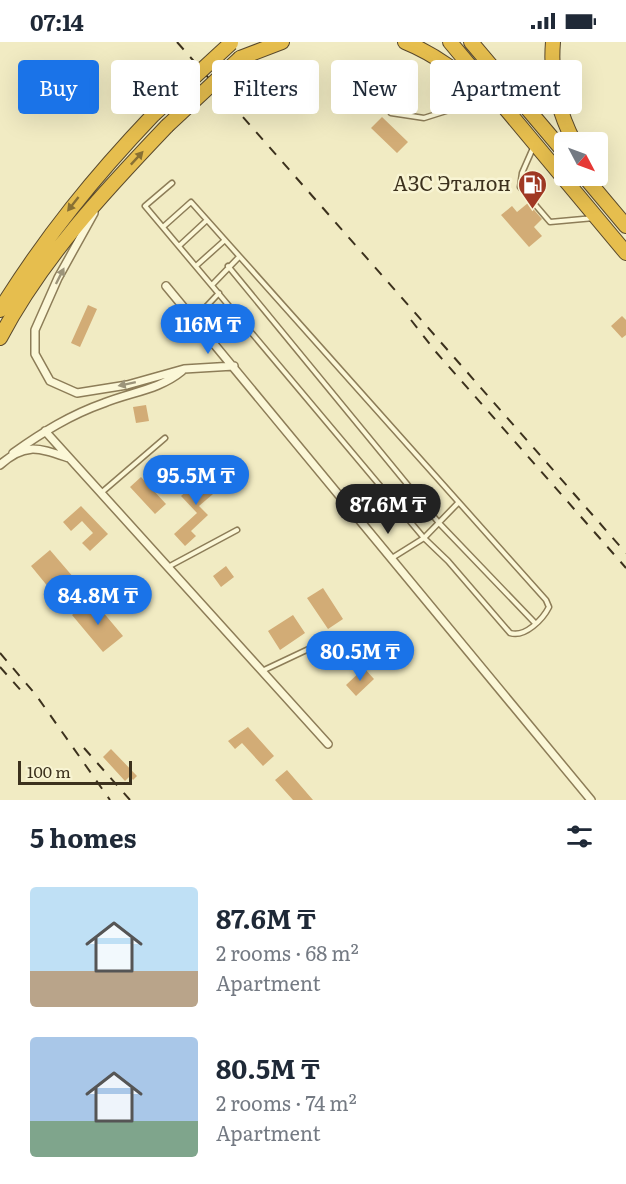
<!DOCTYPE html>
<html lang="en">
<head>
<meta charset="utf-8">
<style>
	:root { --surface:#fff; --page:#f2f2f3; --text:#1f2937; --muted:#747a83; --accent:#1a73e8 }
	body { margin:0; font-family:Literata,serif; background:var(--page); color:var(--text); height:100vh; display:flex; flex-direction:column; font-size:22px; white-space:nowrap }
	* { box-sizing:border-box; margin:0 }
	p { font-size:20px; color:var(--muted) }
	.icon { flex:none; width:33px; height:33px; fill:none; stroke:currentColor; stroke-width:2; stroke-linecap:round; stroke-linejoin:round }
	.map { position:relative; height:758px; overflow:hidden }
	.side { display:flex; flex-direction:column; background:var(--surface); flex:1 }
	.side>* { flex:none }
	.hud { position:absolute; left:18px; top:18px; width:591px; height:54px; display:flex; gap:12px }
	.needle { width:39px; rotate:131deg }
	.fabs { position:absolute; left:554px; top:90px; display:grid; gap:12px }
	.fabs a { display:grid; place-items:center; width:54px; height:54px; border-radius:6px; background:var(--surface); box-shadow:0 6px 24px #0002; font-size:30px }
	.scale { position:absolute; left:18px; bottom:15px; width:114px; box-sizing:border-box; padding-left:6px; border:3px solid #3c311d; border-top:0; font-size:16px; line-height:21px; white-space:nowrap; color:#3c311d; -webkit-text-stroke:4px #f8f4d3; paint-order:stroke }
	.price { position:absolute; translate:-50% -51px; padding:0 14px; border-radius:21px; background:var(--accent); color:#fff; font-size:20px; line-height:39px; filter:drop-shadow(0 2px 3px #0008) }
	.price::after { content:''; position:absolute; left:50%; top:36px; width:18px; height:14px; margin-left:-9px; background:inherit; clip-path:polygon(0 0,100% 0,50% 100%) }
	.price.active { background:#222; color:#fff }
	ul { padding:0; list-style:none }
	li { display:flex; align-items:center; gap:18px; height:150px; padding:0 30px }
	li span { display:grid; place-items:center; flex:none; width:168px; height:120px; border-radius:6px; color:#555 }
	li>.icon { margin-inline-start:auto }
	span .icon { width:72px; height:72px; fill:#fffc; stroke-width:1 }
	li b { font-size:26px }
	h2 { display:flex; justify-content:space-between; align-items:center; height:72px; padding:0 30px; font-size:26px }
	.chip { padding:0 21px; border-radius:6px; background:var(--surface); box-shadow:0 6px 24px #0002; font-size:21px; line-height:54px }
	.chip.active { background:var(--accent); color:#fff }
	.status { display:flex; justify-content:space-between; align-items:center; height:42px; padding:0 30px; background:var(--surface); direction:ltr }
	.status svg { height:16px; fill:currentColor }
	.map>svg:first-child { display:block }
	.building { fill:#d2ac76 }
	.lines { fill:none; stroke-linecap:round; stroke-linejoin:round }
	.lane-casing { stroke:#8d7d58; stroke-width:7 }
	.street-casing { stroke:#8d7d58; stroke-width:10 }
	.highway-casing { stroke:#5a4a2d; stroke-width:16 }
	.lane { stroke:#fbf7d7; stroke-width:4 }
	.street { stroke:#fbf7d7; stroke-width:7 }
	.highway { stroke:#e6be4e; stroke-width:14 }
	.rail { stroke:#3c311d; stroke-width:2; stroke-dasharray:10 10; stroke-linecap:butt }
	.highway-bridge-casing { stroke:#5a4a2d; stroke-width:16; stroke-linecap:butt }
	.highway-bridge { stroke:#e6be4e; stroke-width:14 }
	.oneway { fill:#887033 }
	.oneway2 { fill:#9c947a }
	.labels { text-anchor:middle; stroke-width:5; stroke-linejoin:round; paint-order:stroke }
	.poi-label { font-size:20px; fill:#3c311d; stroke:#f8f4d3; text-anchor:end }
</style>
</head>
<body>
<div class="status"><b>07:14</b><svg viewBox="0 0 49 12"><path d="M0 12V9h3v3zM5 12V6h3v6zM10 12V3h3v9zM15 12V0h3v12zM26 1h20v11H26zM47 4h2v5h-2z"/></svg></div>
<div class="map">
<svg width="626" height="758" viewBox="0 0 626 758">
	<rect width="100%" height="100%" fill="#f1ebc3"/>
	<path class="building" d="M399,28L409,37L386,63L376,53Z
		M382,75L408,100L397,111L371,86Z
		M528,161L542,177L534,185L542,194L529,205L501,173L512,164L517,170Z
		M88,263L97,267L80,305L71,301Z
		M622,274L626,278V293L622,296L611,284Z
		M146,363L149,379L136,381L133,365Z
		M207,431L220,446L199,464L208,473L191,489L196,494L185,504L174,492L197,471L181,454Z
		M141,435L166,462L155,472L130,445Z
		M81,464L108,492L90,509L82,501L93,491L82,479L71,489L63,480Z
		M50,508L74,536L54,552L31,524Z
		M226,524L234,535L221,545L213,534Z
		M323,546L343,577L328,587L307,556Z
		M92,557L123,594L103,610L72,573Z
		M293,573L305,591L280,608L268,589Z
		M364,626L374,637L356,654L346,643Z
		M248,685L274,714L263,724L242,701L235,707L228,699Z
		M111,707L137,734L133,738L130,734L125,739L103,715Z
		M287,728L313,758H293L275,738Z"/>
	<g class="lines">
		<defs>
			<path id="lane" d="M391,71L424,76L484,57
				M533,106L522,131L520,145L550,180L594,176
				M163,185L191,160L546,558L549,565C543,577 525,596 510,591L448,519L424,496L145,164L172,141
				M179,204L207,178
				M196,224L225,198
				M228,224L439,481L534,580
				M212,243L239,215
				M198,282L203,268L219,251
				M101,451L165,396
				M392,516L424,496L458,461
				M168,525L237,488
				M262,629L332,596"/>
			<path id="street" d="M94,171L58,236L35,288V312L50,339L77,351L127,343L184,327L234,324
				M166,244L591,758
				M45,389L328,702
				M13,411C43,390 70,373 104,361C131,350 159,348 182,329
				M0,423C25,400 39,406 69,416"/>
			<path id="highway" d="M405,0C437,13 462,33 488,56
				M450,0L626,211
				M471,0L564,110
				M553,0C550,35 558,69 574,100
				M240,16L282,0
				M584,134L626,184
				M0,268C46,194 94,135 154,72
				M0,296C42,216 105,149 167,84"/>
		</defs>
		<use href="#lane" class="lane-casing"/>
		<use href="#street" class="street-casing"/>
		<use href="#highway" class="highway-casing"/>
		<use href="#lane" class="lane"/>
		<use href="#street" class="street"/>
		<use href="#highway" class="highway"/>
		<path class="rail" d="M177,0L626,511
			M411,278L436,310L626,526
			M0,611L36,653L110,758
			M0,625L24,652
			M84,706L130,758"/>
		<defs>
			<path id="highway-bridge" d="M154,72L231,1
				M167,84L240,16"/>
		</defs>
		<use href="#highway-bridge" class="highway-bridge-casing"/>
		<use href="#highway-bridge" class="highway-bridge"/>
	</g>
	<defs><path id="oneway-solid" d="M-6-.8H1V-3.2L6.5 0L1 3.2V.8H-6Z" transform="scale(1.5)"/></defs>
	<g class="oneway">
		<use href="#oneway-solid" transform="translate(137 116) rotate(-47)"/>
		<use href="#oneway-solid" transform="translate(73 162) rotate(128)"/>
	</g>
	<g class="oneway2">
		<use href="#oneway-solid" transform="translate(60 234) rotate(-63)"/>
		<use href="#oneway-solid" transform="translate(127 342) rotate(168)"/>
	</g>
	<defs>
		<symbol id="fuel-pin" viewBox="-11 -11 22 30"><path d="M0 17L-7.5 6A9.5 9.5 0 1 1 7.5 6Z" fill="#a03924" stroke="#f8f4d3"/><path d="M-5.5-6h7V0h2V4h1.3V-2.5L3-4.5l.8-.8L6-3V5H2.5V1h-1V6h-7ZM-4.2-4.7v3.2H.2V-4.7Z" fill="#fff"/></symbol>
	</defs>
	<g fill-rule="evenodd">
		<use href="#fuel-pin" x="516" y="126" width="33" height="45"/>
	</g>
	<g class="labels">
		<g class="poi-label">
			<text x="511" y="149">АЗС Эталон</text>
		</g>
	</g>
</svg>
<div class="fabs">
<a><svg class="needle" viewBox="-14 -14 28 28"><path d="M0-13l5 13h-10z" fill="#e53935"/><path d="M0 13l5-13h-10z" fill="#747a83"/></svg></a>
</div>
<div class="scale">100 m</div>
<b class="price" style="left:208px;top:313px">116M ₸</b>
<b class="price" style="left:196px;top:464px">95.5M ₸</b>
<b class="price active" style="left:388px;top:493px">87.6M ₸</b>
<b class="price" style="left:98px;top:584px">84.8M ₸</b>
<b class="price" style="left:360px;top:640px">80.5M ₸</b>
<div class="hud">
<a class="chip active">Buy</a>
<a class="chip">Rent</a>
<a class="chip">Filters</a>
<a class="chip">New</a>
<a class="chip">Apartment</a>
</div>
</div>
<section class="side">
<h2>5 homes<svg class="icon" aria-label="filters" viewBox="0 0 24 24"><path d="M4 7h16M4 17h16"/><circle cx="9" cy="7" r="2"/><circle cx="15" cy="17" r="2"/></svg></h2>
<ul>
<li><span style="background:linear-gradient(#bfe0f5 70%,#b9a48a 0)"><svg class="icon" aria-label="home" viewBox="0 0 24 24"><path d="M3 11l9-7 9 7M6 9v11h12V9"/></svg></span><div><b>87.6M ₸</b><p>2 rooms · 68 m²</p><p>Apartment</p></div></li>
<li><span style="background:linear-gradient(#a9c7e8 70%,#7fa58c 0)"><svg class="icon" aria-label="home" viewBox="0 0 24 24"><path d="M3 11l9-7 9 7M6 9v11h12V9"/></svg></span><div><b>80.5M ₸</b><p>2 rooms · 74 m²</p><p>Apartment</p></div></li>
</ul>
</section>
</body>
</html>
